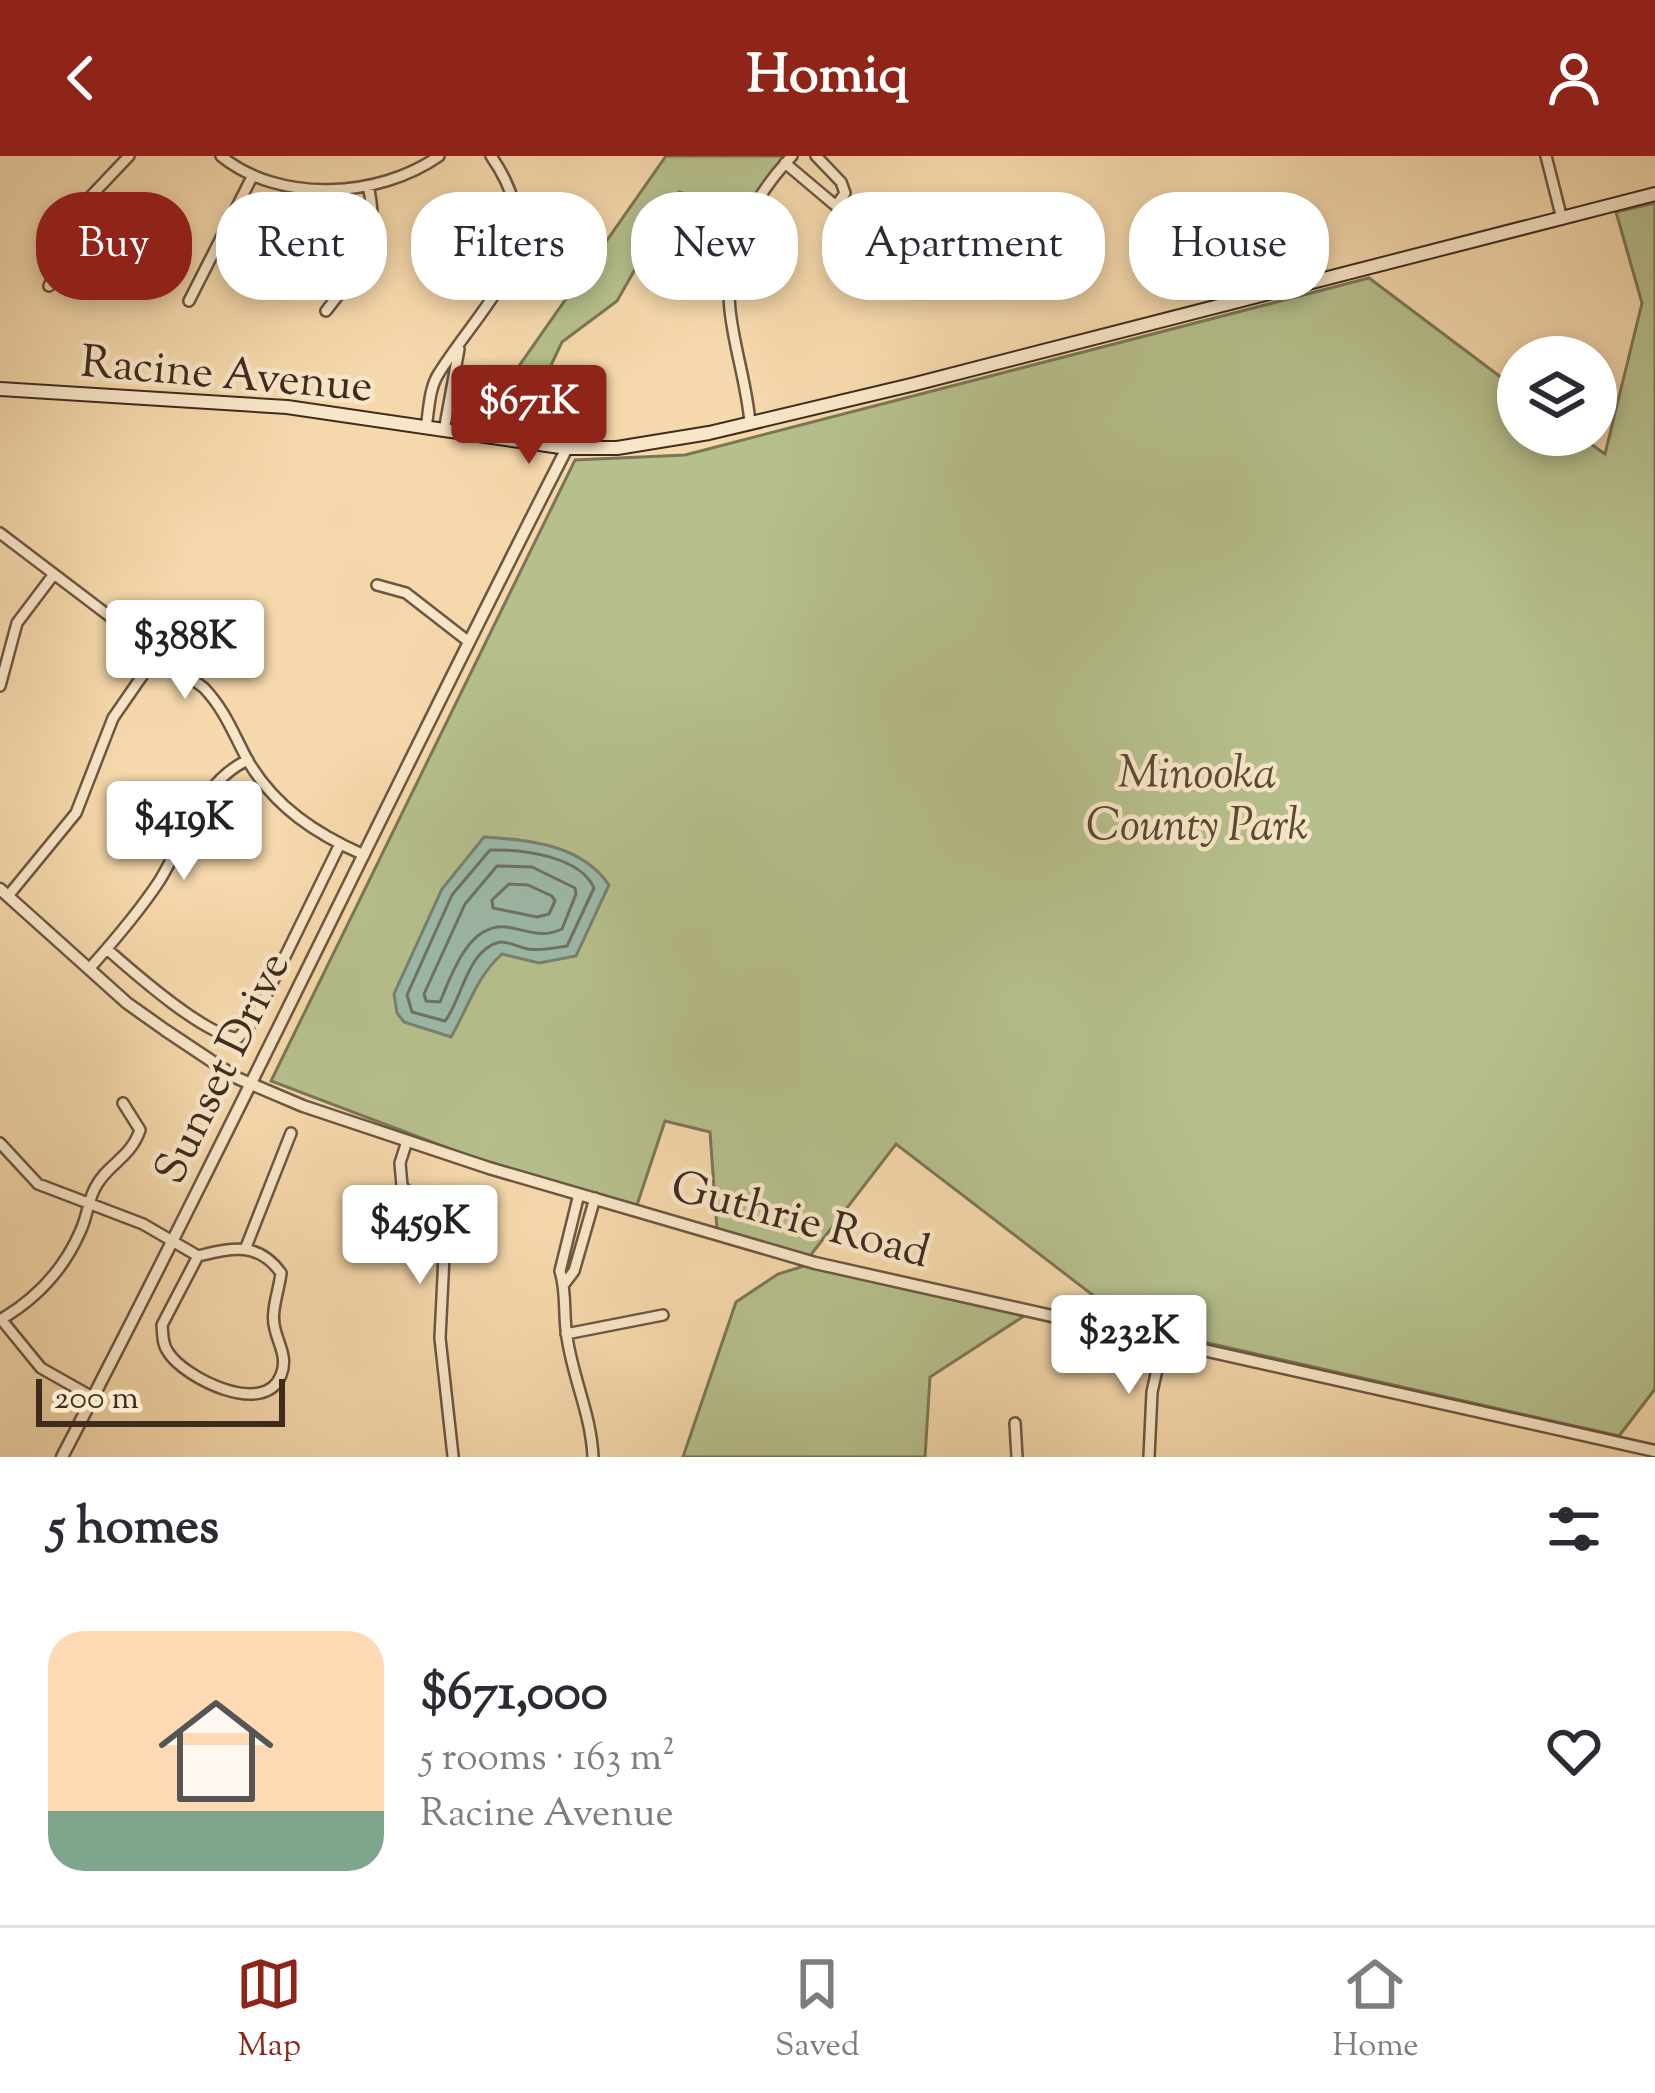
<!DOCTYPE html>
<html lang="en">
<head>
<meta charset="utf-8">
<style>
	:root { --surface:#fff; --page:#f7f7f7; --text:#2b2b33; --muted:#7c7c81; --line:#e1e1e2; --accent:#8f2418 }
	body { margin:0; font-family:"Sorts Mill Goudy",serif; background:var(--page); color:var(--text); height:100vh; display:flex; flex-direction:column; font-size:45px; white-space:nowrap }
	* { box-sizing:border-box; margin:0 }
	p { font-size:39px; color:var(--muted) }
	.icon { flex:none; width:66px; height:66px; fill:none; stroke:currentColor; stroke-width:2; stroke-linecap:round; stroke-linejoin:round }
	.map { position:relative; height:1301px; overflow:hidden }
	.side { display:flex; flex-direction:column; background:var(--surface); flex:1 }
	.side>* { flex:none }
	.guide { position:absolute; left:36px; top:36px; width:1584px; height:108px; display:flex; gap:24px }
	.fabs { position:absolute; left:1497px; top:180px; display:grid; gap:24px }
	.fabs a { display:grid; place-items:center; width:120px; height:120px; border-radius:50%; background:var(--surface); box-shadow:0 6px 18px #0003; font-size:60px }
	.scale { position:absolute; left:36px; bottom:30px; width:249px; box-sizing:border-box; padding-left:12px; border:6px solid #402b1f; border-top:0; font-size:33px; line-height:42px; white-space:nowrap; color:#402b1f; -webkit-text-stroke:9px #f8e6c8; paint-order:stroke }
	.price { position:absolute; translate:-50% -102px; padding:0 27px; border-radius:12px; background:#fff; color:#222; font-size:39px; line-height:78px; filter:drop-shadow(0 3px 6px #0008) }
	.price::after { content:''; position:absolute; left:50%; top:72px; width:36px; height:27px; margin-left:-18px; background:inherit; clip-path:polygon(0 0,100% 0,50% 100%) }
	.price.active { background:var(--accent); color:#fff }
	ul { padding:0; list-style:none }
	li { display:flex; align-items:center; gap:36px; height:300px; padding:0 48px }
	li span { display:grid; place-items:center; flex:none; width:336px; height:240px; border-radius:36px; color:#555 }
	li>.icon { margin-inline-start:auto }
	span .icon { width:144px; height:144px; fill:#fffc; stroke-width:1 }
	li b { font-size:51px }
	h2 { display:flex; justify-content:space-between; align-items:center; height:144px; padding:0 48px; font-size:51px }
	.pill { padding:0 42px; border-radius:48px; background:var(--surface); box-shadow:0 6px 18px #0003; font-size:42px; line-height:108px }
	.pill.active { background:var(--accent); color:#fff }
	header { display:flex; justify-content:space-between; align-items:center; height:156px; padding:0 48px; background:var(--accent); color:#fff; font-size:54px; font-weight:700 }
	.tabs { display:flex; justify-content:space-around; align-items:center; height:168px; border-top:3px solid var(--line); background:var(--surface); font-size:33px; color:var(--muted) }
	.tabs a { display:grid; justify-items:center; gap:6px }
	.tabs .active { color:var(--accent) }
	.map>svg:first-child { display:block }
	.green { fill:#b6c08d; stroke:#7b7656; stroke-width:3 }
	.water { fill:#9cbaa9; stroke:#778172; stroke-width:3 }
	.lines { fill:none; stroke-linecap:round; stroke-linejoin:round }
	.shore { stroke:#6e7264; stroke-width:3 }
	.minor-casing { stroke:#6d5642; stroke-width:14 }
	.tertiary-casing { stroke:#6d5642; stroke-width:15 }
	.secondary-casing { stroke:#402b1f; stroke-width:16 }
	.minor { stroke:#f8e6c8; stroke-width:9 }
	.tertiary { stroke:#f8e6c8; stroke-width:10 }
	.secondary { stroke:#f8e6c8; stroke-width:12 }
	.labels { text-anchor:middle; stroke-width:9; stroke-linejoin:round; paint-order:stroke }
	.street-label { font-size:45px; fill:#402b1f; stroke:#f8e6c8 }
	.park-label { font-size:45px; font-style:italic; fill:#584935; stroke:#f8e6c8 }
</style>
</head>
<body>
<header><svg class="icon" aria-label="back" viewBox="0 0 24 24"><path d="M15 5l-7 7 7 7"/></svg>Homiq<svg class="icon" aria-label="person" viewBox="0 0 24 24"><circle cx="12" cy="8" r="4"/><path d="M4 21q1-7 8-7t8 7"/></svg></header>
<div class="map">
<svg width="1655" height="1301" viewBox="0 0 1655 1301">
	<rect width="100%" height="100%" fill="#f5d8ab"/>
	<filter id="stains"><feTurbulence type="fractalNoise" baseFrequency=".00167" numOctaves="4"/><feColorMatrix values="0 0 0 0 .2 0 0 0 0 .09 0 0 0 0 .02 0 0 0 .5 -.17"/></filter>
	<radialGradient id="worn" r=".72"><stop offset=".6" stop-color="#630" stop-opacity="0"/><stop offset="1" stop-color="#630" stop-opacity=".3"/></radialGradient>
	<path class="green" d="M666,0H787L745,53L679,36L617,145L562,186L526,262L486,257Z
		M1655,47V1233L1619,1280L1133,1170L896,988L810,1100L717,1073L710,976L665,965L637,1049L487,1007L271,925L575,304L685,299L1369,122L1518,234V279H1578L1605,298L1642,147L1616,56Z
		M804,1110L1024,1160L930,1221L925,1301H683L736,1146L778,1118Z"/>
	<path class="water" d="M484,681C529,684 581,688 609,729L576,800L539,807L502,798C476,821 468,852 451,881L404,866L397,857L394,838L442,733Z"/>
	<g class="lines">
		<path class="shore" d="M490,694C521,693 580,700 594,732L567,790C554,792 542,795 528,793C520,792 508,785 500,786C467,793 462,844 445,865L412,856L407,839L452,739Z
			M497,710L532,711L575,732L576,738L562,773C540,783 528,774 506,771C468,767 451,820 440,846L426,845L424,838L465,748Z
			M509,728L528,729L552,740L555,745L549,758L537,761L493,752L492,744Z"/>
		<defs>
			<path id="minor" d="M221,0C280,48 379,42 439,0
				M1546,0L1562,63
				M785,7L836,50L845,37L841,26L816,0
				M49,130L91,40L129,0
				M189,145L252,21
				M326,155C360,111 382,88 368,30
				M750,267C747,229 734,192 730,154C724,96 753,41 792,0
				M426,272C429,254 429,232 439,217C486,142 556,94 491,0
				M444,275L459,193
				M0,377L204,532C225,554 234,579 248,605C275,651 316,678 364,699
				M377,429L406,437L469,486
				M0,530L17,467L54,418
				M8,740L76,657L113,562L158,497
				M107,793C132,815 206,881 238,882L254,864L340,688
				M89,813C114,785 139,756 160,724C185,683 201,625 248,604
				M407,985L400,1007L402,1030L438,1064L445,1080L440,1182L453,1300
				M0,987L38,1028L143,1068L198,1100C232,1092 258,1085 281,1117C279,1135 270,1156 275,1173C279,1190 288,1202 281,1219C265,1262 184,1222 168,1196C162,1188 163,1178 162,1169L198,1100
				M579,1038L560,1115C567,1136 563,1159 567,1181C573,1223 591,1258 593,1301
				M246,1091L291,977
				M565,1127L574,1115L595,1042
				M1,1163L41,1212L94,1242
				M0,1164C36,1143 63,1115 80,1076C87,1062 88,1045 95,1032C107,1008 130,1003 140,974L123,947
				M566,1178L663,1159
				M1015,1267L1017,1301
				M1149,1301L1152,1236L1163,1187"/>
			<path id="tertiary" d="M0,733L127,847L165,874L237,922L303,950L489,1012L815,1107L1655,1295
				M62,1301C236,967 395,627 567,292"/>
			<path id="secondary" d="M0,233L287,251L567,292H617L709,277L915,228L1655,38"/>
		</defs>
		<use href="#minor" class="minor-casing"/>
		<use href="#tertiary" class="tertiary-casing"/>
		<use href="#secondary" class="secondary-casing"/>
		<use href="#minor" class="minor"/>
		<use href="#tertiary" class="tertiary"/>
		<use href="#secondary" class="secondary"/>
	</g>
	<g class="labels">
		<g class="street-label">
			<text transform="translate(227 216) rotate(5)" y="16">Racine Avenue</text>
			<text transform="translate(220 911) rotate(-64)" y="16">Sunset Drive</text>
			<text transform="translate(801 1061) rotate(15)" y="16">Guthrie Road</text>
		</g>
		<g class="park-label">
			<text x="1197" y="631">Minooka<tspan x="1197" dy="52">County Park</tspan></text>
		</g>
	</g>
	<rect width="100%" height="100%" filter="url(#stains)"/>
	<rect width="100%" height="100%" fill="url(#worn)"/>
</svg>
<div class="fabs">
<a><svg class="icon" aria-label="layers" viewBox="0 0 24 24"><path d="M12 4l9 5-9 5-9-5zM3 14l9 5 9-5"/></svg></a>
</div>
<div class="scale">200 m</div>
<b class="price active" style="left:529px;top:311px">$671K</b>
<b class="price" style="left:185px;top:546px">$388K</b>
<b class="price" style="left:184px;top:727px">$419K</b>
<b class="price" style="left:420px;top:1131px">$459K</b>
<b class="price" style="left:1129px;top:1241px">$232K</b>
<div class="guide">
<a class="pill active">Buy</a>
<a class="pill">Rent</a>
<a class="pill">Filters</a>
<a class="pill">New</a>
<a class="pill">Apartment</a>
<a class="pill">House</a>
</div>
</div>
<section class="side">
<h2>5 homes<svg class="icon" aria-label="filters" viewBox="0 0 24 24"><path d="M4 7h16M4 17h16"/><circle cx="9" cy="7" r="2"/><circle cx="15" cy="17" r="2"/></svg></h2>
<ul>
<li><span style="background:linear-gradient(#ffd9b3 75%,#7fa58c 0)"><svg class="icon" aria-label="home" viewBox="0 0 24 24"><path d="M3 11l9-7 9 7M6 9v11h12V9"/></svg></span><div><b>$671,000</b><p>5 rooms · 163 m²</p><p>Racine Avenue</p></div><svg class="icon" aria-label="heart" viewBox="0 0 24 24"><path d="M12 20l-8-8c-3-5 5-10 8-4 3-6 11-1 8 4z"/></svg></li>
</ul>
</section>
<nav class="tabs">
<a class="active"><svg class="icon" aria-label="map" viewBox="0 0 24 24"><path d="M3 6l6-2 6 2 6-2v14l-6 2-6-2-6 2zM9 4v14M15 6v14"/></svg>Map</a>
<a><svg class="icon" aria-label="saved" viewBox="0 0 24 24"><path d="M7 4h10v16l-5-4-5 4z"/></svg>Saved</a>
<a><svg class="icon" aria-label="home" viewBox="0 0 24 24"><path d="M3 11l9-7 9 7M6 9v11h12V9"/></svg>Home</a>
</nav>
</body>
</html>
